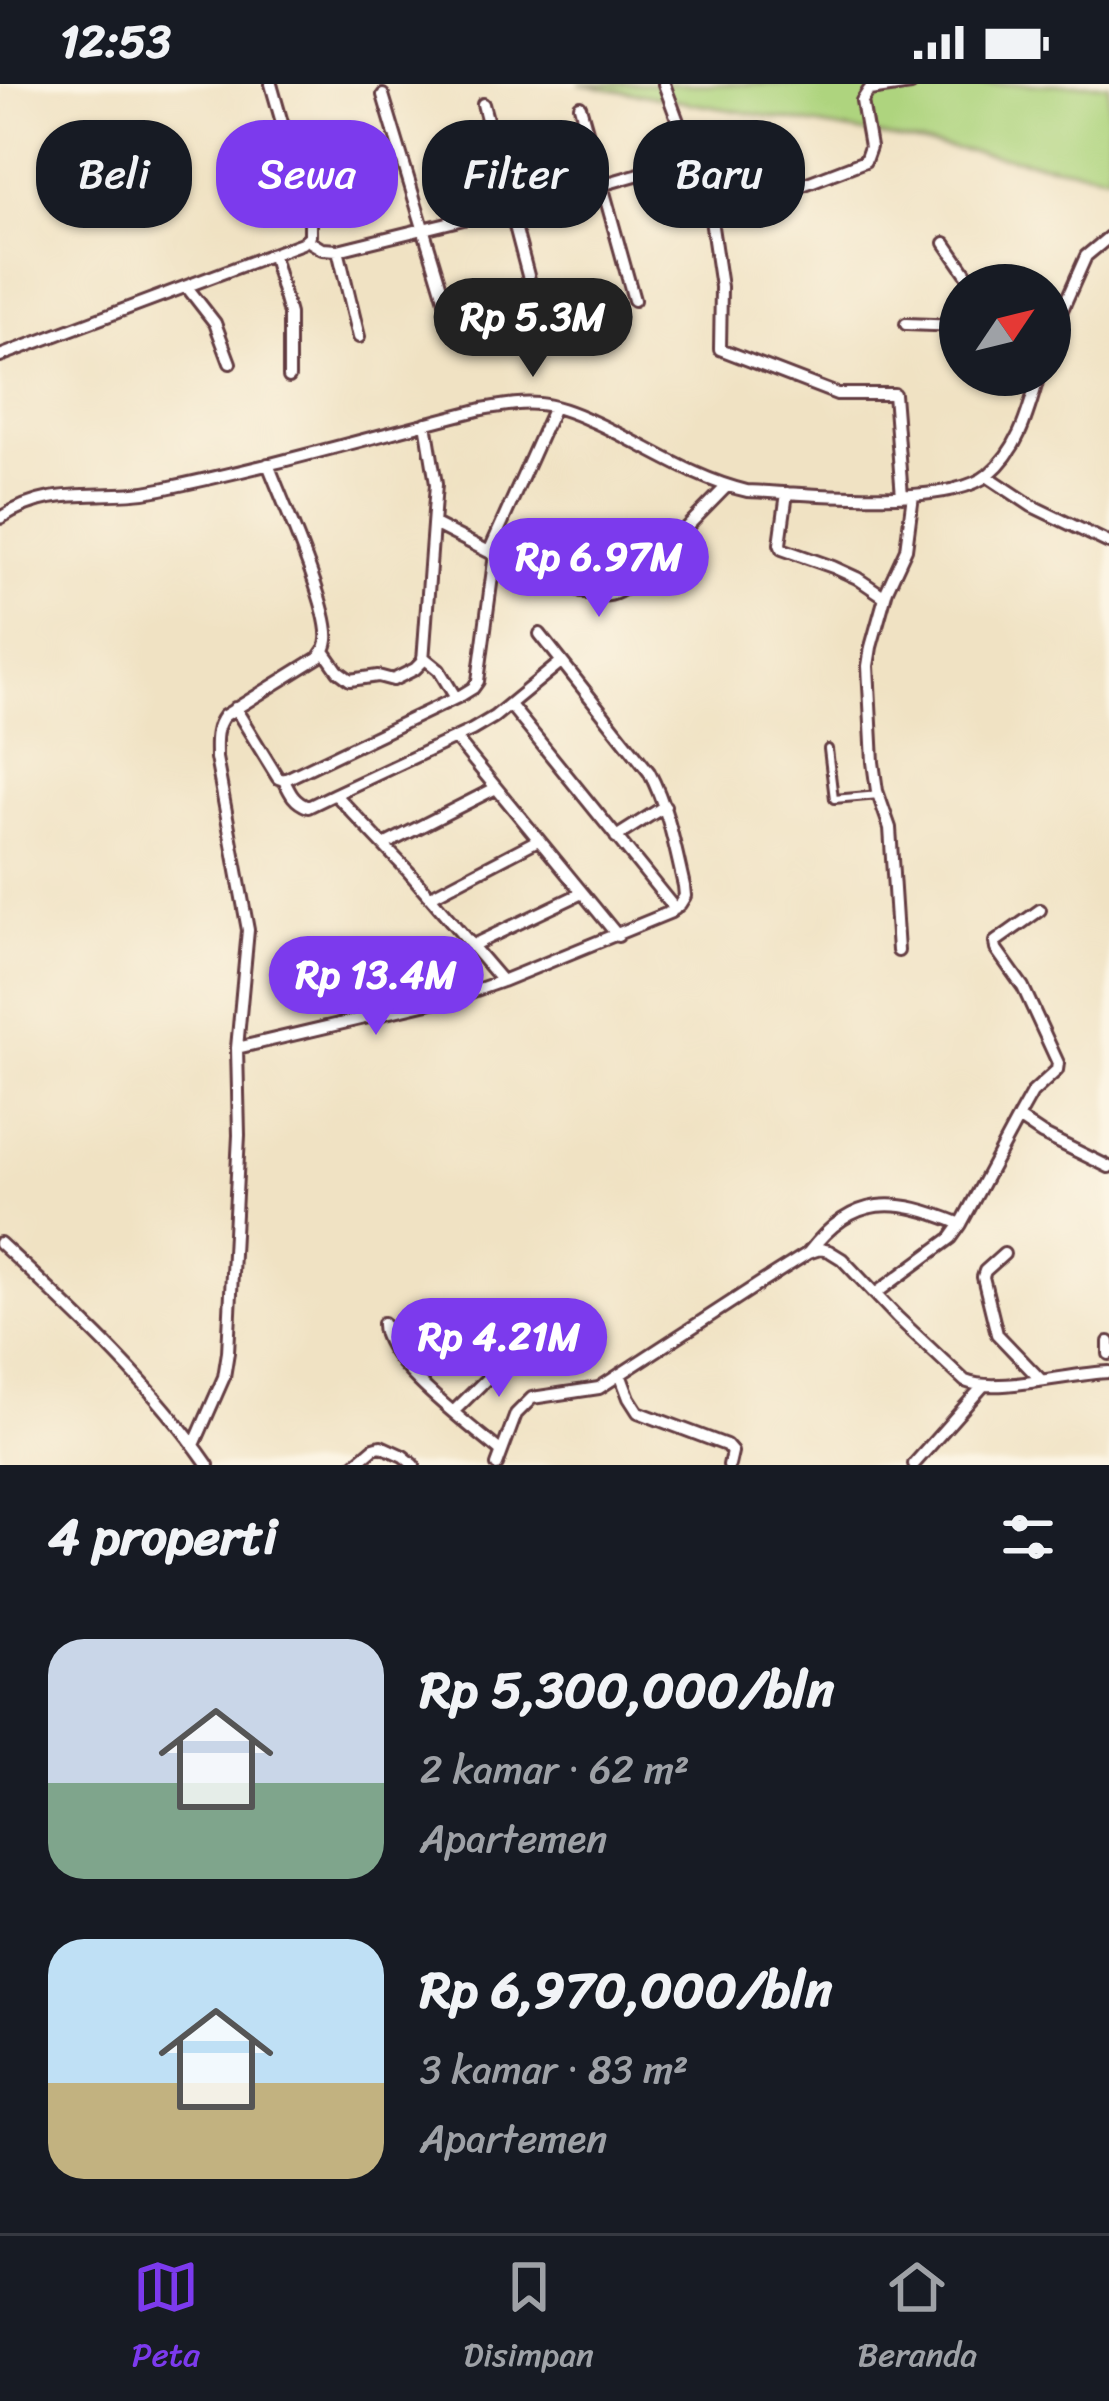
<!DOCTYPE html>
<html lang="id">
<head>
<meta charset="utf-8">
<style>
	:root { --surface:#171b24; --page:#20242c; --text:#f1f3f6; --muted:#9ea1a6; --line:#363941; --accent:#7c3aed }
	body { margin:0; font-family:Sriracha,sans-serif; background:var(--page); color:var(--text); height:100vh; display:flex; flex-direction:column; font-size:45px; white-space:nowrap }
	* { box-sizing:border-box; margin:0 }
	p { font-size:39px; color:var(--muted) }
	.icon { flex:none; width:66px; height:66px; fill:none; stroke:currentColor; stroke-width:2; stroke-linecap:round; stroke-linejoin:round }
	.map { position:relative; height:1381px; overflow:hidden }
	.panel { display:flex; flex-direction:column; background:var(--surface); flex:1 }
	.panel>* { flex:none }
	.banner { position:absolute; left:36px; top:36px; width:1038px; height:108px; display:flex; gap:24px }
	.needle { width:78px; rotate:55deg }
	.tools { position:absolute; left:939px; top:180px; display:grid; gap:24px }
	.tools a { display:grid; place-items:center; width:132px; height:132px; border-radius:50%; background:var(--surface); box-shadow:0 3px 9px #0004; font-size:60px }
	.price { position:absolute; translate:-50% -102px; padding:0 27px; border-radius:42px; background:var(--accent); color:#fff; font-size:39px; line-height:78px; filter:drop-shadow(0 3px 6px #0008) }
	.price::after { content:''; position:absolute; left:50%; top:72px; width:36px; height:27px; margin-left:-18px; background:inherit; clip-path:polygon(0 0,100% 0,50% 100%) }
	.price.active { background:#222; color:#fff }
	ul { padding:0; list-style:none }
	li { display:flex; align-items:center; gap:36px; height:300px; padding:0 48px }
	li span { display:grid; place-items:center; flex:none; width:336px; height:240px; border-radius:36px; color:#555 }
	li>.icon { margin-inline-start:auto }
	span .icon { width:144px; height:144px; fill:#fffc; stroke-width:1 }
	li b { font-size:51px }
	h2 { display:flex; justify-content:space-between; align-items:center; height:144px; padding:0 48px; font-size:51px }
	.chip { padding:0 42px; border-radius:48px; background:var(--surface); box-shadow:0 3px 9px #0004; font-size:42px; line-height:108px }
	.chip.active { background:var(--accent); color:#fff }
	.status { display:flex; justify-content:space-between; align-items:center; height:84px; padding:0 60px; background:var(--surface); direction:ltr }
	.status svg { height:33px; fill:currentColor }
	.tabs { display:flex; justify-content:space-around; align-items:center; height:168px; border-top:3px solid var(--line); background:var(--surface); font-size:33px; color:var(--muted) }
	.tabs a { display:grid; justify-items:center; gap:6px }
	.tabs .active { color:var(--accent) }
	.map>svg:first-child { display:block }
	.green { fill:#aed47e; stroke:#7c7a54; stroke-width:3 }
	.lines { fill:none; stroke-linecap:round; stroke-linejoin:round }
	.service-casing { stroke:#633c42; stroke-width:12 }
	.minor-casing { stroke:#633c42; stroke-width:16 }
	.service { stroke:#fff; stroke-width:6 }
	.minor { stroke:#fff; stroke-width:10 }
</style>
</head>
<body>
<div class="status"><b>12:53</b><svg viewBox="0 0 49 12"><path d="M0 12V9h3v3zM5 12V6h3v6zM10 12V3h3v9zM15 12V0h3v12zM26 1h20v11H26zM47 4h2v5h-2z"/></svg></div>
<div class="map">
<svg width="1109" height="1381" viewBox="0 0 1109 1381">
	<rect width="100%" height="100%" fill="#fcf5e5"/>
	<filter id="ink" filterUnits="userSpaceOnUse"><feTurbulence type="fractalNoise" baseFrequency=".00833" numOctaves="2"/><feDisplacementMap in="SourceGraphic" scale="24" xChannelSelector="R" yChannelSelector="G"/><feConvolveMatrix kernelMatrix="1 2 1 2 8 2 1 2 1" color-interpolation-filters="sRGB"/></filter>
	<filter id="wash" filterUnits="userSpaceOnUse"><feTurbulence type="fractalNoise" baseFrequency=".004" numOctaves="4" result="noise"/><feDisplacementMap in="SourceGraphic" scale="48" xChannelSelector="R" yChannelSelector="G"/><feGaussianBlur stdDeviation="2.7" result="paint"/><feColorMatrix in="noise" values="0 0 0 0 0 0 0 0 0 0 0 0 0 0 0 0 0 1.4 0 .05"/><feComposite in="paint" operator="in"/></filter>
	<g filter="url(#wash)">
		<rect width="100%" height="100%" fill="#f0e2c3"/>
		<path class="green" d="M579,0H1109V91Z"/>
	</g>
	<g filter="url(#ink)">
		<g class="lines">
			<defs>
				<path id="service" d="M828,665L834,715L879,711"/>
				<path id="minor" d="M383,11L446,220
					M483,20L531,203
					M580,22L634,216
					M692,75L711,136L721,203L720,265L837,310H894L902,412
					M711,136L865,77L870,63L862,17L869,6L911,0
					M307,156L322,165L338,166L601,101L692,75L664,0
					M945,159L974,201
					M338,166L359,253
					M273,172L289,230V293
					M187,203L215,239L230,279
					M906,240L960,242
					M1050,253L1086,172L1109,153
					M0,272L302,159L310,152V137L271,0
					M987,392L1032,422L1109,459
					M787,409L780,460L782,465L833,483L857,494L885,513
					M0,434C56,398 102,418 161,405C269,383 375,352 482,325C501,322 520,318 539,320C558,322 575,329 592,337C644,360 691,394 747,407C801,409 948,425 989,390C1020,364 1028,328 1039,291
					M434,440L489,468L589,510C607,514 615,511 630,501L727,402
					M489,468L554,323
					M324,567L338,587L350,596L378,592L393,596L415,585L423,577L436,400L426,339
					M423,573L439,586L456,614
					M510,621L675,825
					M235,624L278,694L284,696L460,612L473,604L478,597L495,470
					M456,655L618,852
					M284,696C290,709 294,718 308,723L335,710
					M616,753L665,722
					M384,761L496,704
					M431,812L538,756
					M473,861L582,809
					M898,867L890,744L877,707L873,678L868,582L871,563L887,506L906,465L913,411
					M502,897L408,787L335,710L472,646L494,633L561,578
					M237,964L462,911L502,897L671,828L680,820L685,812L684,802C675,763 668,724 649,688L540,550
					M1018,1034L1032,1009L1057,986L1058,979L1023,903L996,865L995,858L1040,826
					M0,1159C74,1228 150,1297 208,1381
					M808,1169C855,1109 895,1113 961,1140L1018,1034L1042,1050L1109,1083
					M1004,1170L985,1187L983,1193L997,1250L1040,1295
					M875,1210L951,1154L961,1140
					M383,1239C381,1277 471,1342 500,1367
					M1109,1258V1270
					M620,1290L629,1314L638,1328L726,1361L732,1368L729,1381
					M454,1327L510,1272
					M194,1361L224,1293L228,1268L239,1051L237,964L248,846L216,674C216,659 214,645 224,632L319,573C324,565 326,565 327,556C331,525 281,414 268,380
					M914,1380L984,1301
					M354,1381L374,1364L381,1362L403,1372L414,1381
					M497,1381L516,1330L532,1314L599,1304L762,1198L808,1169L820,1165L829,1167L842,1175L897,1233L965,1297C997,1310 1071,1289 1109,1288"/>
			</defs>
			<use href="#service" class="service-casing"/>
			<use href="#minor" class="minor-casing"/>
			<use href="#service" class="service"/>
			<use href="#minor" class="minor"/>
		</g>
	</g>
</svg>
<div class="tools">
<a><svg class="needle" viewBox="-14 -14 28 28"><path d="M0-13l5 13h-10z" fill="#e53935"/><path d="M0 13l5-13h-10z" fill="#9ea1a6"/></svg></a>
</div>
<b class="price active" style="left:533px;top:296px">Rp 5.3M</b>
<b class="price" style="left:599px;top:536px">Rp 6.97M</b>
<b class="price" style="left:376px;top:954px">Rp 13.4M</b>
<b class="price" style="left:499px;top:1316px">Rp 4.21M</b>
<div class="banner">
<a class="chip">Beli</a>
<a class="chip active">Sewa</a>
<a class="chip">Filter</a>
<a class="chip">Baru</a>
</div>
</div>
<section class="panel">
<h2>4 properti<svg class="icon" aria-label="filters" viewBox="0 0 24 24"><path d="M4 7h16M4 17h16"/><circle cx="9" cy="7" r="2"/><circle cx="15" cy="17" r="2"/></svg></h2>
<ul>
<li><span style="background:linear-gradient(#c9d6e8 60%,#7fa58c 0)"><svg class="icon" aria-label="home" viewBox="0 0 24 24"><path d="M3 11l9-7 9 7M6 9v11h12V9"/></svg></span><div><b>Rp 5,300,000/bln</b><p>2 kamar · 62 m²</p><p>Apartemen</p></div></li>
<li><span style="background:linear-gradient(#bfe0f5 60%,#c2b280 0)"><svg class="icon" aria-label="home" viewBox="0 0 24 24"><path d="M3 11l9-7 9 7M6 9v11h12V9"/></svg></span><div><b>Rp 6,970,000/bln</b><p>3 kamar · 83 m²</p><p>Apartemen</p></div></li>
</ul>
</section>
<nav class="tabs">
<a class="active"><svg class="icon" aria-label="map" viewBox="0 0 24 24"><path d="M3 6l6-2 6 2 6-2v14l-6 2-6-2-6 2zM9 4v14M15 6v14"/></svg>Peta</a>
<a><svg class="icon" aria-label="saved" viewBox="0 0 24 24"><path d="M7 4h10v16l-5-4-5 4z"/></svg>Disimpan</a>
<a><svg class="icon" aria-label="home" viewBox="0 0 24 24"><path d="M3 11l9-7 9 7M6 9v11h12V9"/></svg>Beranda</a>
</nav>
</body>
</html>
